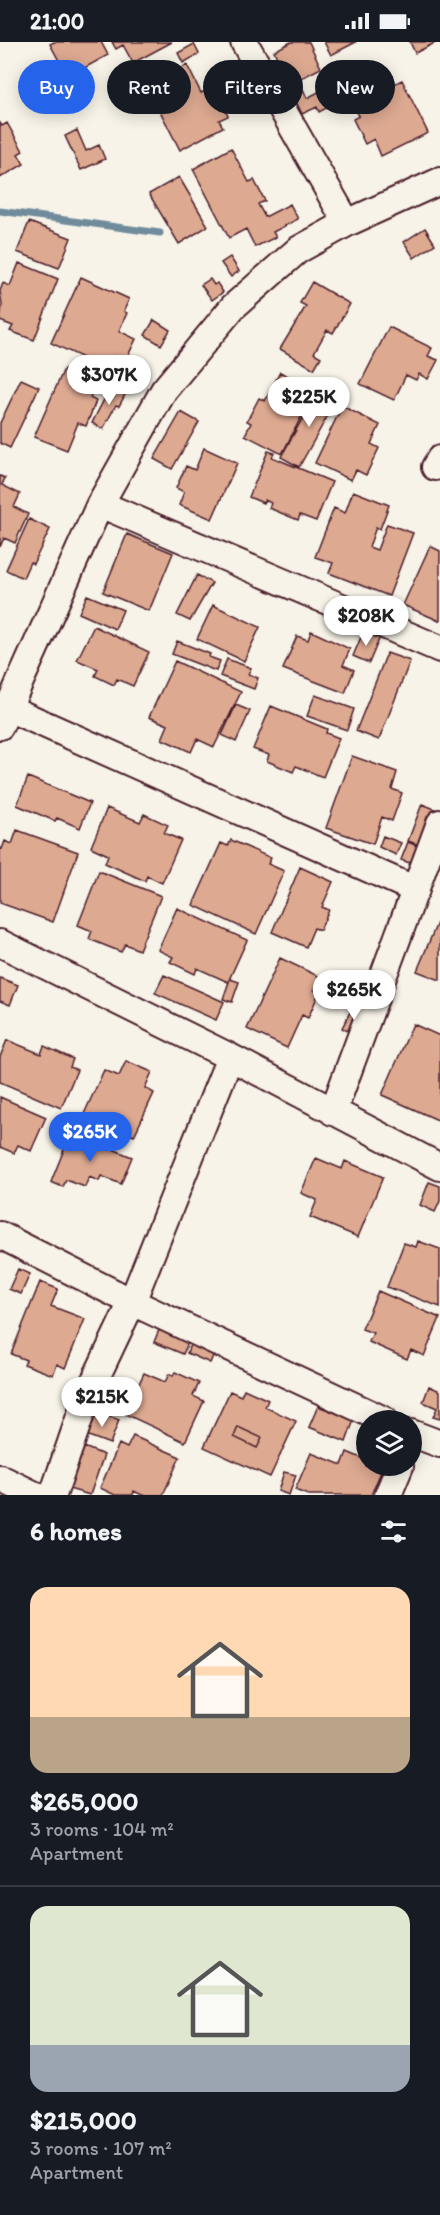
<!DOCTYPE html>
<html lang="en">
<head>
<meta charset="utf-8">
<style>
	:root { --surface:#171b24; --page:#20242c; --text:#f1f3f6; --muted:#9ea1a6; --line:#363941; --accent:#2563eb }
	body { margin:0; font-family:Itim,sans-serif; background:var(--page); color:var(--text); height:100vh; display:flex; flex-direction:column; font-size:22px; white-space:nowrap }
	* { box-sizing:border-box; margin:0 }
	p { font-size:20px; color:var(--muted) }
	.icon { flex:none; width:33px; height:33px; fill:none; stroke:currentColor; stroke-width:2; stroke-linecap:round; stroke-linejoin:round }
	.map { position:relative; height:1453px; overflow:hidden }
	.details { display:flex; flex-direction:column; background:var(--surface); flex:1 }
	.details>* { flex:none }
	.guide { position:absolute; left:18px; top:18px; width:405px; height:54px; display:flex; gap:12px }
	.tools { position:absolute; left:356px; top:1368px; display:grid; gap:12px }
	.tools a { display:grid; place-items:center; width:66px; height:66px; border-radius:50%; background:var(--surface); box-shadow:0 3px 15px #0003; font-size:30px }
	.price { position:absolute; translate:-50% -51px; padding:0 14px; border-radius:21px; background:#fff; color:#222; font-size:20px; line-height:39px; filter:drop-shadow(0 2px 3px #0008) }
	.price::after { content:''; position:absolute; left:50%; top:36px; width:18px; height:14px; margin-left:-9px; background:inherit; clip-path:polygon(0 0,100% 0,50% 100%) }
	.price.on { background:var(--accent); color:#fff }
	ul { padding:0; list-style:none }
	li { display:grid; align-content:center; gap:12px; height:318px; padding:0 30px }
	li+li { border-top:2px solid var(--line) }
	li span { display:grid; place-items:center; height:186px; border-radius:18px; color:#555 }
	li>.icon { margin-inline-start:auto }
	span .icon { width:108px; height:108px; fill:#fffc; stroke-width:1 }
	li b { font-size:26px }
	h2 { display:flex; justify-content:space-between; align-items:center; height:72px; padding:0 30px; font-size:26px }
	.tag { padding:0 21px; border-radius:27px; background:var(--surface); box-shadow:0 3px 15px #0003; font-size:21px; line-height:54px }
	.tag.on { background:var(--accent); color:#fff }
	.status { display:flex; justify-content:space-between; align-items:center; height:42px; padding:0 30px; background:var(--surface); direction:ltr }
	.status svg { height:16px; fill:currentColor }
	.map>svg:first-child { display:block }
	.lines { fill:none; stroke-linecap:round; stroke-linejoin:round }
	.stream { stroke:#6f8c9c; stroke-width:7 }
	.building { fill:#dda991; stroke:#4a1f2b; stroke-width:1.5; fill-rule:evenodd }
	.street-casing { stroke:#4a1f2b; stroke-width:30 }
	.street { stroke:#f7f3e8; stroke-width:26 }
</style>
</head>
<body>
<div class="status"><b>21:00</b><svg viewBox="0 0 49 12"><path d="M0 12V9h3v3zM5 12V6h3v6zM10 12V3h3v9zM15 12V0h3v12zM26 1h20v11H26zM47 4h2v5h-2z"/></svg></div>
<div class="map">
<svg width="440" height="1453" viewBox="0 0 440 1453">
	<rect width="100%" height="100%" fill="#f7f3e8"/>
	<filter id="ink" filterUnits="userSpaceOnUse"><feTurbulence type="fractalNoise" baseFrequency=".0167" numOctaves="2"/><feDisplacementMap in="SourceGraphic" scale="12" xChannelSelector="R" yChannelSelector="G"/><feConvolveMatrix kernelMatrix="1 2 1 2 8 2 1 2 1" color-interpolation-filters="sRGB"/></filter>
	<g filter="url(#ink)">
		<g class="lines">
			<path class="stream" d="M0,169L160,191"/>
		</g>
		<path class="building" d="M54,0H101L108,13L77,30L72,21L63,26L50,2Z
			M112,0H172L133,21L123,3L116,7Z
			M291,0H309L321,26L290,42L274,9Z
			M324,0H356L331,13Z
			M410,0H437L415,11Z
			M194,2L199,12L183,21L178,11Z
			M187,23L201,51L213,45L228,74L219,78L223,85L180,108L147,44Z
			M402,38L428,91L381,114L374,97L365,102L353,77L359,74L353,62Z
			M334,42L342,58L319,70L317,65L302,72L293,53L303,47L307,56Z
			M0,81L2,84L7,81L23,109L18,112L24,122L0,136Z
			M77,88L86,109L99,103L105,117L81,128L65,94Z
			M231,106L249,140L254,138L265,159L258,162L265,175L290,162L298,177L273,190L276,195L255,205L246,187L229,196L193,127Z
			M179,135L208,184L179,202L149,152Z
			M29,180L71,196L59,226L17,210Z
			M425,186L435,202L414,216L404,200Z
			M230,215L239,229L231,235L221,221Z
			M19,221L58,237L34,298L10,289L13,284L0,279L2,263L0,249L3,241L10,244Z
			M81,235L129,257L124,269L127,271L119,289L136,297L125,320L113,314L107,327L51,301Z
			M210,237L214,243L217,241L223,250L212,258L201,243Z
			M312,240L350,262L333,291L327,288L314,311L321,315L314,327L280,307L306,264L300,261Z
			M154,278L170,288L161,303L145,293Z
			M389,285L432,306L428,314L438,318L428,337L419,332L416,338L406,333L394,358L360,342Z
			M64,327L96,341L90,356L96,359L86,384L78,381L67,408L34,395Z
			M122,329L138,339L131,349L115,339Z
			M280,330L315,348L282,412L245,393L251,381L247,379L259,356L265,359Z
			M21,337L39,345L10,406L0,401V381Z
			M112,342L127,349L119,364L116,363L103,387L92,381Z
			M319,347L337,357L299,425L281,415Z
			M342,364L380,383L371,402L379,406L366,433L356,428L351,438L315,421Z
			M181,370L199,380L172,427L154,417Z
			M204,406L237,421L212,477L179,463L184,450L176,446L186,424L195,428Z
			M268,409L274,411L272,415L332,440L316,479L300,473L298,478L269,466L271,461L265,458L263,461L249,455Z
			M0,434L5,436L2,443L20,452L14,465L28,472L15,501L4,496L0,505Z
			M353,449L389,463L380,487L376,485L369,505L377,508L387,482L413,491L389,554L329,531L333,521L315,515L334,466L345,471Z
			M29,477L50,487L33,522L30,520L23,536L6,528Z
			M127,492L173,511L149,569L103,550Z
			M430,504L440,509V579L403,563Z
			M197,533L212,541L190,579L177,573Z
			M87,553L123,568L115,587L79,571Z
			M213,563L260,585L244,619L197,597Z
			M94,584L149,610L133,644L117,637L114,643L95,634L98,627L77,618Z
			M364,588L380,595L369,621L353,614Z
			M311,589L350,607L343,623L354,628L345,651L283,627L297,594L308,598Z
			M177,599L210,612L209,615L220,619L216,629L172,612Z
			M387,611L410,619L379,698L356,689Z
			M227,617L251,626L248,632L258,636L254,647L220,634Z
			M175,619L241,650L214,705L197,697L191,710L162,697L168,683L149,675Z
			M315,653L354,667L347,688L307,674Z
			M236,663L250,669L236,700L222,693Z
			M271,664L327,687L326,691L339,696L323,735L296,724L293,730L267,719L269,713L253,707Z
			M352,714L397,730L392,747L402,751L392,779L382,775L373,802L326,786Z
			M28,735L90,761L80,786L57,776L55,779L17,763Z
			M422,762L440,769L428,806L408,799Z
			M107,766L140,780L144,772L168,783L164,791L181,798L162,841L147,834L145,839L105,821L108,813L91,805Z
			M17,788L78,810L53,880L0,861V806L2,807L5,799L12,802Z
			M383,794L401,801L396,813L379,805Z
			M231,798L271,816L268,822L284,829L256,892L193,863L221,801L228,804Z
			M408,800L420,805L413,822L401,818Z
			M300,825L333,840L322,865L329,868L320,888L314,886L306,905L272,890Z
			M99,829L161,854L139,908L125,902L121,910L89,897L92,889L78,883Z
			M177,866L247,898L228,940L197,926L195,932L170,920L173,915L158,908Z
			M437,881L440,882V938L417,929Z
			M280,916L320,935L314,948L319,951L308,976L302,973L287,1006L247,987Z
			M164,933L224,960L216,978L155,951Z
			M0,936L18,943L10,963L0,959Z
			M230,937L239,940L232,960L223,957Z
			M353,964L366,972L355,993L342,986Z
			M413,982L440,994V1079L382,1053Z
			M7,998L41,1012L44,1004L73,1017L70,1025L77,1028L61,1066L0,1040V1015Z
			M126,1019L152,1030L145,1046L154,1051L134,1094L84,1072L104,1028L119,1034Z
			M0,1055L46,1075L31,1109L18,1103L14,1111L0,1105Z
			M71,1090L132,1115L121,1142L101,1134L99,1139L89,1135L85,1145L66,1138L63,1145L51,1140Z
			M316,1116L342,1127L345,1119L383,1135L358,1195L310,1175L317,1158L301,1151Z
			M429,1140L440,1144V1159L435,1170L420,1163Z
			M418,1199L440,1207V1265L387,1245L404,1201L416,1205Z
			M18,1227L30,1232L21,1252L9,1247Z
			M40,1240L58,1247L51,1264L85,1277L65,1326L57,1322L53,1333L24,1322L26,1318L11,1312Z
			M378,1249L440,1276L424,1314L411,1308L407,1317L369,1300L373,1291L362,1287Z
			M161,1283L190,1296L183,1312L154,1300Z
			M192,1297L216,1307L210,1321L187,1311Z
			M175,1330L199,1341L193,1354L204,1359L185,1400L125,1372L144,1331L165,1340L169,1332L173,1334Z
			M109,1340L122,1346L118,1355L106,1349Z
			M429,1344L440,1349V1377L433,1375L437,1366L423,1360Z
			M244,1347L268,1358L265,1365L296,1379L270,1435L204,1405L230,1349L241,1354ZM238,1385L262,1396L257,1406L234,1395Z
			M318,1364L354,1378L346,1400L309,1385Z
			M95,1369L119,1378L110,1402L86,1393Z
			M238,1385L262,1396L257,1406L234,1395Z
			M133,1394L180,1415L163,1453H142L134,1449L133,1453H115L100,1446L119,1402L127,1406Z
			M84,1405L104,1413L90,1453L69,1447Z
			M347,1410L366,1418V1424L383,1425L371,1453H308L295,1448L311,1411L342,1423Z
			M284,1430L296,1433L289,1453L278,1449Z"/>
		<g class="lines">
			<defs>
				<path id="street" d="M244,0L347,181
					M435,425L440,417
					M100,462L440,607
					M8,666L416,848
					M0,684L100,462L164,348L233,265L298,208L347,181L440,139
					M0,901L230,1015L440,1125
					M333,1070L440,781
					M0,1193L132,1260L384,1378
					M411,1391L440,1402
					M0,1436L35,1453
					M53,1453L86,1357L132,1260L230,1015
					M388,1453L400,1424"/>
			</defs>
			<use href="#street" class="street-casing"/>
			<use href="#street" class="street"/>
		</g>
	</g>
</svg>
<div class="tools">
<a><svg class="icon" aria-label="layers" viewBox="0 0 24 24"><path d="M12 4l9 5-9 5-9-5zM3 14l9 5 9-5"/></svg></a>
</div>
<b class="price" style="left:109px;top:364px">$307K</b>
<b class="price" style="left:309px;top:386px">$225K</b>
<b class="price" style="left:366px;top:605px">$208K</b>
<b class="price" style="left:354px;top:979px">$265K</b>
<b class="price on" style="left:90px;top:1121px">$265K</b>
<b class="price" style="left:102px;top:1386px">$215K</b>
<div class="guide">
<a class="tag on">Buy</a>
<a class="tag">Rent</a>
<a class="tag">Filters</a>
<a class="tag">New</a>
</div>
</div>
<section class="details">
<h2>6 homes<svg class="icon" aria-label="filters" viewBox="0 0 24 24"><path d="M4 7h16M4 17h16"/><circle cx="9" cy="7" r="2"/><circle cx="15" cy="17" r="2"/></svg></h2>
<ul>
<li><span style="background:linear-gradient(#ffd9b3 70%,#b9a48a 0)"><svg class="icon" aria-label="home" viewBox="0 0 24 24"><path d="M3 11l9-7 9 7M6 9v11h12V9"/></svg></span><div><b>$265,000</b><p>3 rooms · 104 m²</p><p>Apartment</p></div></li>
<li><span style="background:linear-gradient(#dfe7d0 75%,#9aa5b1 0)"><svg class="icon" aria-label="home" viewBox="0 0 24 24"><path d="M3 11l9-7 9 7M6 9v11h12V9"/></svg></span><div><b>$215,000</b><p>3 rooms · 107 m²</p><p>Apartment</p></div></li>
</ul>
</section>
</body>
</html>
